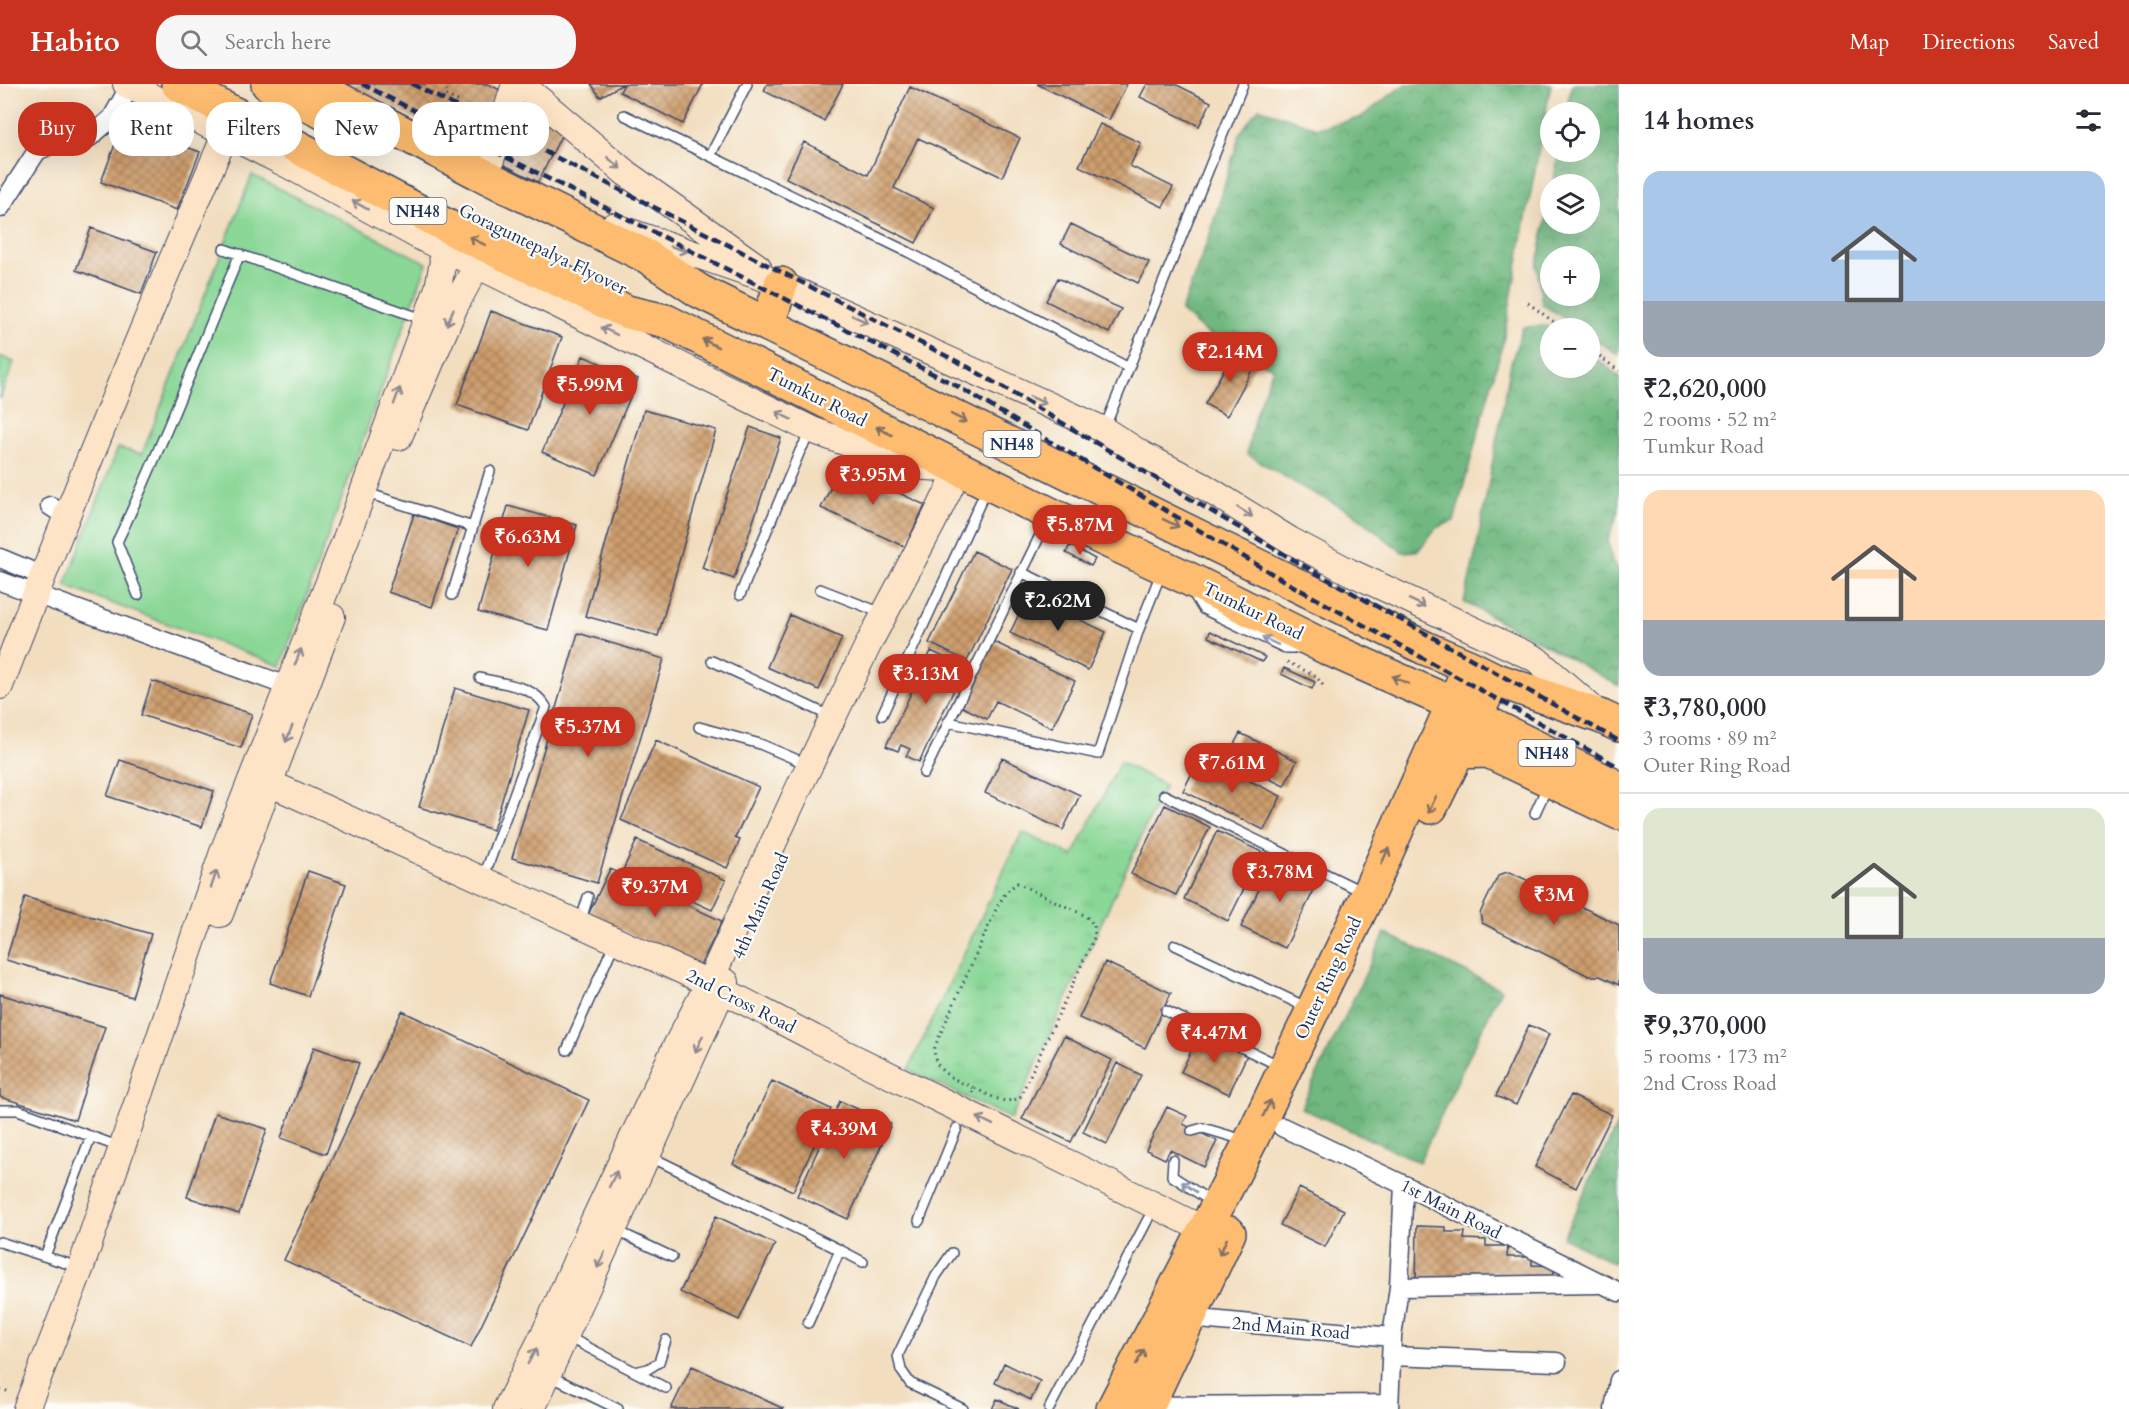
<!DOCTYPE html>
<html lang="en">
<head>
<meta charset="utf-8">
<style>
	:root { --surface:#fff; --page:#f7f7f7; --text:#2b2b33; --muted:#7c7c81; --line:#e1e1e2; --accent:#c8321e }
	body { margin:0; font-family:Cardo,serif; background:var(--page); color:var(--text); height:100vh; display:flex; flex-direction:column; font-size:22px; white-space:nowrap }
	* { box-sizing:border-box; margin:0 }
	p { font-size:20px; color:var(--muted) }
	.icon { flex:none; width:33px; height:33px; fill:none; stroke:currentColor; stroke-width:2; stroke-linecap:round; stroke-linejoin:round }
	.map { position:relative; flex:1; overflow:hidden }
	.side { display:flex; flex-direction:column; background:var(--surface); width:510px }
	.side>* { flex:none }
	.top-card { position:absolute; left:18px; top:18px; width:570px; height:54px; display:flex; gap:12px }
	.fabs { position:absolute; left:1540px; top:18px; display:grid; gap:12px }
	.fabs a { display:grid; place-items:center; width:60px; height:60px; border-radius:50%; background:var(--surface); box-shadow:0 6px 24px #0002; font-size:30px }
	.price { position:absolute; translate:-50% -51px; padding:0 14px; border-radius:21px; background:var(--accent); color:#fff; font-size:20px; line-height:39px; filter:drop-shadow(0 2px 3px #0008) }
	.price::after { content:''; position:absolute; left:50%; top:36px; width:18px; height:14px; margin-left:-9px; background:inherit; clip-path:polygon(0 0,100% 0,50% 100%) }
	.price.selected { background:#222; color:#fff }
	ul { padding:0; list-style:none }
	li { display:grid; align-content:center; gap:12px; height:318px; padding:0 24px }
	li+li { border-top:2px solid var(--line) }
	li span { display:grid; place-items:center; height:186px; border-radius:18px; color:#555 }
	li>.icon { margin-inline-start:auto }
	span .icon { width:108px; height:108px; fill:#fffc; stroke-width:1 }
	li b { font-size:26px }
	h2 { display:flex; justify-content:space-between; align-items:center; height:72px; padding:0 24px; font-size:26px }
	.chip { padding:0 21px; border-radius:24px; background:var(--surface); box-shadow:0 6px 24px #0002; font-size:21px; line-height:54px }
	.chip.selected { background:var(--accent); color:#fff }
	header { display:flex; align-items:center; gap:36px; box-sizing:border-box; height:84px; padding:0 30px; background:var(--accent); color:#fff }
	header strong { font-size:28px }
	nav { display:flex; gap:33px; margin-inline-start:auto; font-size:21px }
	.search { width:420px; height:54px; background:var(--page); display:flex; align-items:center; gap:15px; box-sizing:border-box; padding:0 21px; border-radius:24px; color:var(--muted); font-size:22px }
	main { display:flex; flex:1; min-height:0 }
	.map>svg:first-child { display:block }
	.grass { fill:#8ad796; stroke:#52837a; stroke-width:1.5 }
	.forest { fill:url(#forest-crowns); stroke:#45746e; stroke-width:1.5; fill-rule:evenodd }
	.park { fill:url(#park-tufts); stroke:#52837a; stroke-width:1.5 }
	.building { fill:url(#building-cross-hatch) }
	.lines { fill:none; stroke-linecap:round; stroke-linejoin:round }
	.lane-casing { stroke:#3b496d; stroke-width:12 }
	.street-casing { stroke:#3b496d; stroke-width:21 }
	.secondary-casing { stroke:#3b496d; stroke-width:28 }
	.highway-casing { stroke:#3b496d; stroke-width:36 }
	.path { stroke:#3b496d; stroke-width:3; stroke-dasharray:1.5 4.5; stroke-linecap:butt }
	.lane { stroke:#fff; stroke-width:9 }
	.street { stroke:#fff; stroke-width:18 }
	.secondary { stroke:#fee4c6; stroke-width:26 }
	.highway { stroke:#fdbc70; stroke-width:33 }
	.rail { stroke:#1b2f5e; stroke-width:4.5; stroke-dasharray:9 4.5; stroke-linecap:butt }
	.oneway { stroke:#8c8a92 }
	.oneway2 { stroke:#816e66 }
	.oneway3 { stroke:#8d97ae }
	.labels { text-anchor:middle; stroke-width:4.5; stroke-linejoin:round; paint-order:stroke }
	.shield { fill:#fdfcf7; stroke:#5f6c8c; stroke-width:1.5 }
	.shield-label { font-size:16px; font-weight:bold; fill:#1b2f5e }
	.street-label { font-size:18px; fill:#1b2f5e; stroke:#fdfcf7 }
</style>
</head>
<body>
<header>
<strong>Habito</strong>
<div class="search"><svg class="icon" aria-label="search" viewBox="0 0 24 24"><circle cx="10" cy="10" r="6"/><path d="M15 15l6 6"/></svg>Search here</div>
<nav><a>Map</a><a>Directions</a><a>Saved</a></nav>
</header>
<main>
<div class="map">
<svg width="1619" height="1325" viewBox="0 0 1619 1325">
	<defs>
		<pattern id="forest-crowns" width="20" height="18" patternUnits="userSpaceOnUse" patternTransform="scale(1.5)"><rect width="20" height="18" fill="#6fb87f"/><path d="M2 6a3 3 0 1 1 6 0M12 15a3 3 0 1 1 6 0" fill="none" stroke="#5a966b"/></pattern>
		<pattern id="park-tufts" width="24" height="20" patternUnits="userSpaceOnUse" patternTransform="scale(1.5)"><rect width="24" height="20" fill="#8ad796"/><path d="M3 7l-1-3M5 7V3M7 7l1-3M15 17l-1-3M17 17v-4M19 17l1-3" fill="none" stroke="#76b984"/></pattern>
		<pattern id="building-cross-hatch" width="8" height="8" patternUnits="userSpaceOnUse" patternTransform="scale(1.5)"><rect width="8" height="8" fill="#ce9d6c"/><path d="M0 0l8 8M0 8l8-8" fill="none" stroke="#a6805c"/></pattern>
	</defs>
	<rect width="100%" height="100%" fill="#fdfcf7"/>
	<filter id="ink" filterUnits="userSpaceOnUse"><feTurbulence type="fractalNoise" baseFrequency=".0167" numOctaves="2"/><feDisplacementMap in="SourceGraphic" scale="12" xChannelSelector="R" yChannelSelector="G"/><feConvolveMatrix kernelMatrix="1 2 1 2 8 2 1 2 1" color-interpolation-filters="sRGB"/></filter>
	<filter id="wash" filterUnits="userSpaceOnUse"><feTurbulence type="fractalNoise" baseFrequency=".008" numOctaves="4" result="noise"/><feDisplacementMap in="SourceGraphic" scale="24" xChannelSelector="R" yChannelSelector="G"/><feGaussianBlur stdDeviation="1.35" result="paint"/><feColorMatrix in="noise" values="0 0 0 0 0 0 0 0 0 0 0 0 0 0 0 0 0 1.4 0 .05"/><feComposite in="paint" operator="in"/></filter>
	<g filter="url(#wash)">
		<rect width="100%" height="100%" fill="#f2debf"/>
		<path class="grass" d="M252,91L427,179L281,582L65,502L118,364L142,370Z
			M0,272L14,278L0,315Z"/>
		<path class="forest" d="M1405,0H1551L1503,258L1454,437L1436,444L1418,467L1402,468L1352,428L1309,407L1247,370L1255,331L1273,284L1218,259L1181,227L1209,153L1240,49L1259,24L1317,44L1360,34Z
			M1572,0H1619V271L1590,252V244H1579L1542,220L1537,182L1551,109V140H1590V100H1553L1559,68H1590V28H1566ZM1551,172H1590V212H1551Z
			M1546,242L1551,246V284H1590V270L1619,292V427L1608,455L1612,477L1619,487V602L1548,562L1464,518L1476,467L1511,279L1523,243Z
			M1385,849L1501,905L1419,1078L1301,1024Z
			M1619,1037V1166L1613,1179L1563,1153Z"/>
		<path class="park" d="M1120,678L1165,701L1011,1035L908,986L1022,748L1073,772Z"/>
		<g id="blocks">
			<path class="building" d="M345,0H488L567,40L538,98Z
				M591,0H623L600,13Z
				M624,0H703L683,40L620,8Z
				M767,0H843L824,37L764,7Z
				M1037,0H1127L1109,36Z
				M1147,0H1175L1211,18L1199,42L1140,13Z
				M910,3L1020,54L1002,93L918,54L894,104L934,124L916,159L786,94L804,58L868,91Z
				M123,39L200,68L177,126L101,98Z
				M1100,40L1141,59L1130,82L1173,103L1163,123L1079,82Z
				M1071,140L1149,178L1138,199L1061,160Z
				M91,144L157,168L141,210L76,186Z
				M1058,194L1121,225L1109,249L1046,217Z
				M491,227L562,253L528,346L457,321Z
				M1234,267L1256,279L1227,332L1205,320Z
				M583,272L638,295L597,391L542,368Z
				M644,326L716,346L658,552L585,532Z
				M750,343L781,354L734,495L702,484Z
				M841,382L925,421L905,463L821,424Z
				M508,422L577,441L548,546L478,528Z
				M414,430L458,445L432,523L388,508Z
				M1070,461L1095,475L1091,482L1066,469Z
				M974,467L1012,485L967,577L929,559Z
				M1028,511L1106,548L1088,586L1010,549Z
				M790,531L842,554L819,606L767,583Z
				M1210,547L1265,573L1262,578L1208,553Z
				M578,549L664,575L597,799L512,774Z
				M990,556L1075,597L1052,644L996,617L987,635L958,621Z
				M931,567L965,583L919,678L906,672L910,665L901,661L898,667L886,662Z
				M1284,584L1315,598L1312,605L1281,590Z
				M152,597L252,630L241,664L141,631Z
				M455,604L529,626L493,746L419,723Z
				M1240,649L1297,677L1284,702L1227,674Z
				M656,656L759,703L735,754L740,756L727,784L621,736Z
				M1200,673L1281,712L1264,746L1183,707Z
				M1002,674L1080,711L1063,746L985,709Z
				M120,676L214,707L202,743L107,712Z
				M1165,721L1210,743L1176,811L1131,790Z
				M1217,747L1262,768L1228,837L1184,815Z
				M637,756L726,796L712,826L623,786Z
				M1274,774L1319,796L1285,864L1241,843Z
				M610,785L722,837L700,882L588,831Z
				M308,787L346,800L308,912L270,899Z
				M1510,788L1619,841V901L1600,892H1589L1482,839L1480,829L1498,792L1504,789Z
				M25,813L151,850L132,913L6,876Z
				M1105,878L1171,909L1145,964L1079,934Z
				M0,910L105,943L75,1036L0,1013Z
				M402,927L589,1016L471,1263L284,1176Z
				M1529,941L1549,950L1516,1021L1496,1012Z
				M1200,949L1247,971L1229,1010L1181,988Z
				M1064,952L1112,976L1071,1058L1022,1035Z
				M314,963L359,979L326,1070L281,1054Z
				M1117,979L1141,991L1107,1060L1083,1048Z
				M772,997L831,1025L793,1107L733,1080Z
				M1571,1011L1612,1031L1576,1104L1535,1083Z
				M840,1017L891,1040L848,1135L797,1112Z
				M1167,1023L1187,1032L1183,1040L1217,1057L1204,1083L1170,1066L1165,1075L1146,1066Z
				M215,1029L267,1045L239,1130L187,1113Z
				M1299,1104L1344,1126L1325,1163L1280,1141Z
				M716,1132L775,1160L739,1236L680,1208Z
				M1417,1142L1446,1143V1148H1465L1464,1155L1486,1156V1162H1508L1507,1173H1532V1181L1554,1182V1199H1416Z
				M1004,1279L1040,1297L1031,1316L995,1299Z
				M692,1282L784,1325H671Z
				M997,1315L1019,1325H992Z"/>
		</g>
	</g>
	<g filter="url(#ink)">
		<use href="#blocks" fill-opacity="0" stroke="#3b496d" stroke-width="1.5"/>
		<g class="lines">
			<defs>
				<path id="lane" d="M747,0L710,72L908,168L1129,284
					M624,31L710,72
					M224,165L414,232L424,238
					M1105,343L1243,0
					M376,412L473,443
					M1021,488L1139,545
					M820,505L882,529
					M1193,509L1203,525L1285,564H1300
					M138,511L117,458C162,364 199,266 240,170
					M452,511L490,387
					M740,511L800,367L811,348
					M712,577L832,633
					M480,594C503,600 534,601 546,623L483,795
					M882,631L987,404
					M948,638L1098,670L1139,545L1161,489
					M699,643L760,660L807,680
					M924,689L1048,435
					M1164,711L1363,808
					M1535,729L1548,701
					M580,839L588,813
					M1175,861L1308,924
					M1166,927L1280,982
					M567,966L610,869
					M0,1026H18L120,1063
					M1192,1047L1203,1044L1244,1056
					M649,1072L840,1166
					M1173,1076L1172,1092L1212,1118
					M919,1137L957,1044
					M615,1146L672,1173
					M0,1158L78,1183
					M952,1169L936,1192L898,1271L901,1286L910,1299L963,1325
					M45,1172L91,1052
					M808,1239L840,1166L863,1178
					M568,1253L666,1304
					M635,1288L648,1285L659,1278L666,1256
					M550,1292L618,1325
					M1049,1325L1148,1135"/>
				<path id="street" d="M0,124L37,67L61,56L90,53L112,34L130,2
					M50,422L67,433
					M0,474L43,492
					M0,497L287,602
					M1282,1043L1404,1101L1619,1208
					M1399,1203L1598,1200
					M1189,1234L1392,1253
					M1391,1272L1557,1278
					M1147,1322L1389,1320
					M1389,1325L1392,1253L1399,1203L1404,1101
					M1614,1325L1619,1296"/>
				<path id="secondary" d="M126,0L288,81L420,153L812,346L909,382L959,385L932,440L870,557L801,699L709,899L674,966L593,1138L546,1246L506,1325
					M521,0L627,90L758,183
					M490,79L515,0
					M613,142L781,200L1104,346L1143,371L1203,402L1290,456L1350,488L1536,575L1593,625
					M399,353L455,222L477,181
					M0,602C71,417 147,233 225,51
					M254,692L709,899L814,954L1207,1147
					M220,830L332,533
					M26,1325L81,1183L224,765L345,457L438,204L443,177L441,164
					M532,1325L726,898"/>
				<path id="highway" d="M178,0L460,149L627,228L666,237L1050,430L1183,492L1327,564L1453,620L1499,645L1619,704
					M268,0L330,32
					M310,0L477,88L648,173L699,207L1425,564L1470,583L1494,595L1602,633L1619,641
					M768,240L781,200
					M1457,668L1488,667L1619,729
					M1431,723L1485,613
					M1113,1325L1250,1058L1368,810L1462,600
					M1146,1325L1229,1149"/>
			</defs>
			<use href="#lane" class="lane-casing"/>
			<use href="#street" class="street-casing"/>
			<use href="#secondary" class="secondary-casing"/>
			<use href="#highway" class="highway-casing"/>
			<path class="path" d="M450,1L445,11L462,19
				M1528,219L1562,244
				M1590,265L1619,287
				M1287,578L1316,592L1325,604
				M972,1009L974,1004C954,995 931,988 935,962L997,823L1006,808L1017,799L1086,832L1094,841L1095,852L1020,1013C1005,1023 988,1010 974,1004
				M0,1287V1293
				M0,1305L10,1308"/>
			<use href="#lane" class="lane"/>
			<use href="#street" class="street"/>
			<use href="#secondary" class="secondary"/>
			<use href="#highway" class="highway"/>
			<path class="rail" d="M362,0L957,302L1286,498L1619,683
				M412,0L968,283L1297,478L1619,657"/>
		</g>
		<defs><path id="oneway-shaft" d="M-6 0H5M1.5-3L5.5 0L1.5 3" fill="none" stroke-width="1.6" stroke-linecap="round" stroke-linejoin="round" transform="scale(1.5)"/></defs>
		<g class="oneway">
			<use href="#oneway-shaft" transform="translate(614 79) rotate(41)"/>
			<use href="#oneway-shaft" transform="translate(360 121) rotate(-151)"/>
			<use href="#oneway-shaft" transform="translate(679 165) rotate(19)"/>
			<use href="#oneway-shaft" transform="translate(450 233) rotate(113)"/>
			<use href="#oneway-shaft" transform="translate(860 235) rotate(24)"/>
			<use href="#oneway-shaft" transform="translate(609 247) rotate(-154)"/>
			<use href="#oneway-shaft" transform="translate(397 312) rotate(-70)"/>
			<use href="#oneway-shaft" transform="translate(1038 316) rotate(24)"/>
			<use href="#oneway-shaft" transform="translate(784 332) rotate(-154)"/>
			<use href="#oneway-shaft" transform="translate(1245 428) rotate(32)"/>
			<use href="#oneway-shaft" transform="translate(1417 519) rotate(25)"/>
			<use href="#oneway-shaft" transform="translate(298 573) rotate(-68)"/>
			<use href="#oneway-shaft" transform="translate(289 650) rotate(112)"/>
			<use href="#oneway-shaft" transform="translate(214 795) rotate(-71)"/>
			<use href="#oneway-shaft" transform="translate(699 960) rotate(114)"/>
			<use href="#oneway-shaft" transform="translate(985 1037) rotate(-154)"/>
			<use href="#oneway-shaft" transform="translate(613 1095) rotate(-64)"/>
			<use href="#oneway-shaft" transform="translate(601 1176) rotate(115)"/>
			<use href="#oneway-shaft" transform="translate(532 1272) rotate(-62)"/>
		</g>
		<g class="oneway2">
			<use href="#oneway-shaft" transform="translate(477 157) rotate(-154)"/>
			<use href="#oneway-shaft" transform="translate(710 259) rotate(-153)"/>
			<use href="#oneway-shaft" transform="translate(959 334) rotate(26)"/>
			<use href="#oneway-shaft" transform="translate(884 347) rotate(-153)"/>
			<use href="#oneway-shaft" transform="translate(1171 439) rotate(26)"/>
			<use href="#oneway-shaft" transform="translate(1400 596) rotate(-156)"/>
			<use href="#oneway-shaft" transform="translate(1432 721) rotate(115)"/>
			<use href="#oneway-shaft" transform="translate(1385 772) rotate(-66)"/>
			<use href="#oneway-shaft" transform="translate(1267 1024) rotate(-64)"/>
			<use href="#oneway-shaft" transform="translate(1223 1163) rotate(115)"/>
			<use href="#oneway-shaft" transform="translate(1140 1273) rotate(-62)"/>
		</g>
		<g class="oneway3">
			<use href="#oneway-shaft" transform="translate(1270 557) rotate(-155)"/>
			<use href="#oneway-shaft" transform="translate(1189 1103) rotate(-146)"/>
		</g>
	</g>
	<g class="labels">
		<g class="shield">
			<rect x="389.5" y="114" width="57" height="26" rx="4.5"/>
			<rect x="983.5" y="347" width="57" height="26" rx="4.5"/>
			<rect x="1518.5" y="656" width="57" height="26" rx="4.5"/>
		</g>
		<g class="shield-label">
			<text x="418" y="133">NH48</text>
			<text x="1012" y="366">NH48</text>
			<text x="1547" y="675">NH48</text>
		</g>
		<g class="street-label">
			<text transform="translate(543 165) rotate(26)" y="6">Goraguntepalya Flyover</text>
			<text transform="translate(817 313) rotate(27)" y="6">Tumkur Road</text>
			<text transform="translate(1253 527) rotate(26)" y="6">Tumkur Road</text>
			<text transform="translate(760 822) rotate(-66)" y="6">4th Main Road</text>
			<text transform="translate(1328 894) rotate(-65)" y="6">Outer Ring Road</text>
			<text transform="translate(741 917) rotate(27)" y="6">2nd Cross Road</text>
			<text transform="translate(1451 1125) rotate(27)" y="6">1st Main Road</text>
			<text transform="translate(1291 1244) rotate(5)" y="6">2nd Main Road</text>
		</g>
	</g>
</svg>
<div class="fabs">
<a><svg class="icon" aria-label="locate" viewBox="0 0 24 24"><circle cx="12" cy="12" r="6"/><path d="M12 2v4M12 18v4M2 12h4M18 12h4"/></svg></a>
<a><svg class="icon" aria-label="layers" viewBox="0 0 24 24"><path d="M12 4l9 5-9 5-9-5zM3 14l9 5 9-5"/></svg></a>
<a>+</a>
<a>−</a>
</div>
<b class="price" style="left:1230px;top:299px">₹2.14M</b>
<b class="price" style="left:590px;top:332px">₹5.99M</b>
<b class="price" style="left:873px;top:422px">₹3.95M</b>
<b class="price" style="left:1080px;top:472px">₹5.87M</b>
<b class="price" style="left:528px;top:484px">₹6.63M</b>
<b class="price selected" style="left:1058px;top:548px">₹2.62M</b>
<b class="price" style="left:926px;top:621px">₹3.13M</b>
<b class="price" style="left:588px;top:674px">₹5.37M</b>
<b class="price" style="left:1232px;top:710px">₹7.61M</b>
<b class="price" style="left:1280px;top:819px">₹3.78M</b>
<b class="price" style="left:655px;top:834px">₹9.37M</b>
<b class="price" style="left:1554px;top:842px">₹3M</b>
<b class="price" style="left:1214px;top:980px">₹4.47M</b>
<b class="price" style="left:844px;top:1076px">₹4.39M</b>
<div class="top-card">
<a class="chip selected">Buy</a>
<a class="chip">Rent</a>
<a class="chip">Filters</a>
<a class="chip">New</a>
<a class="chip">Apartment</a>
</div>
</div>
<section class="side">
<h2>14 homes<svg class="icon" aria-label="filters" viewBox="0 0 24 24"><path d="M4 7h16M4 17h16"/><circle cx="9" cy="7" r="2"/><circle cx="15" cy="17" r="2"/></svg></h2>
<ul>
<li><span style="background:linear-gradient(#a9c7e8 70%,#9aa5b1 0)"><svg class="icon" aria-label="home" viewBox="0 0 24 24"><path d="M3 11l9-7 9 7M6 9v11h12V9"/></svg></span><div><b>₹2,620,000</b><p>2 rooms · 52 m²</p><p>Tumkur Road</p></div></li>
<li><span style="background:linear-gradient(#ffd9b3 70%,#9aa5b1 0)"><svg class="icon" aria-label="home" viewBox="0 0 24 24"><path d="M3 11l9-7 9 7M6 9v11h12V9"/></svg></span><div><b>₹3,780,000</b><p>3 rooms · 89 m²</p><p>Outer Ring Road</p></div></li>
<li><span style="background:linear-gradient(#dfe7d0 70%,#9aa5b1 0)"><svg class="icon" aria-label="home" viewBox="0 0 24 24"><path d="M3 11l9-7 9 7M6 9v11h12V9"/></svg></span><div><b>₹9,370,000</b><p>5 rooms · 173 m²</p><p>2nd Cross Road</p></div></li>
</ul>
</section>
</main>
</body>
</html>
